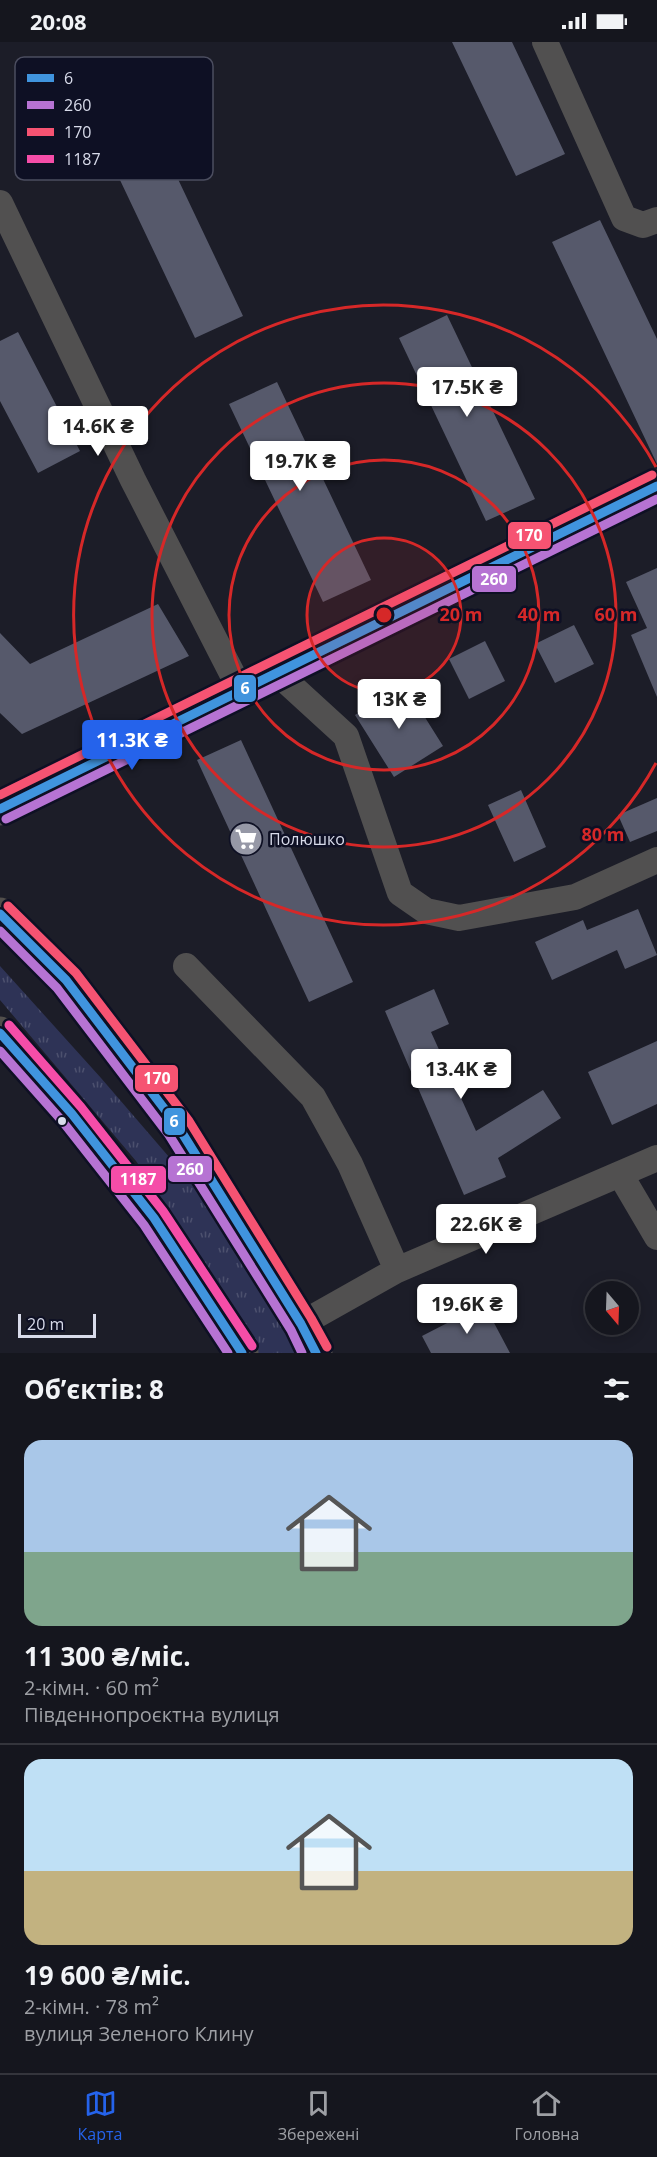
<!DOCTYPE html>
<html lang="uk">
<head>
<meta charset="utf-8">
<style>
	:root { --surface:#15161e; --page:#1e1f27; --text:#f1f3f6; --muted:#9d9fa4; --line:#34353c; --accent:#2563eb }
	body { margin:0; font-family:"Open Sans",sans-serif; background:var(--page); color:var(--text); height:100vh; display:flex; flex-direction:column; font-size:22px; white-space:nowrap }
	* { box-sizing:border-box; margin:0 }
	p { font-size:20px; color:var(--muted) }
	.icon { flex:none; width:33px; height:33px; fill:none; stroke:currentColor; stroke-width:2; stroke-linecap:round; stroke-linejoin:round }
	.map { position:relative; height:1311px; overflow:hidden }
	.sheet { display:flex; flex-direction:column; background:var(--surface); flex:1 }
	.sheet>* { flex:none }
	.needle { width:39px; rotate:161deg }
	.controls { position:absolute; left:585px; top:1239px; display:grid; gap:12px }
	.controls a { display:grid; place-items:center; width:54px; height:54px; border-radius:50%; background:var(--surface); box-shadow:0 3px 15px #0003,0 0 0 2px var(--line); font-size:30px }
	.scale { position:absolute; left:18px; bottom:15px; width:78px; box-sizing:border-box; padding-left:6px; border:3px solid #d8dbea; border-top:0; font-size:16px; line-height:21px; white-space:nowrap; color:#d8dbea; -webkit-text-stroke:4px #0e1024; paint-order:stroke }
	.price { position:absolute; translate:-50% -51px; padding:0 14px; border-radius:6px; background:#fff; color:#222; font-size:20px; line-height:39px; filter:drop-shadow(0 2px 3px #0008) }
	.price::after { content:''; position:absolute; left:50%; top:36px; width:18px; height:14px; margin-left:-9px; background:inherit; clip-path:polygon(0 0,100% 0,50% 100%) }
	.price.current { background:var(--accent); color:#fff }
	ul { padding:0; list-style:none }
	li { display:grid; align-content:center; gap:12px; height:318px; padding:0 24px }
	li+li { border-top:2px solid var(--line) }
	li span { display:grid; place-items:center; height:186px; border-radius:18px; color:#555 }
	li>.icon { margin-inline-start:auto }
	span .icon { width:108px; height:108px; fill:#fffc; stroke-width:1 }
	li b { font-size:26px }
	h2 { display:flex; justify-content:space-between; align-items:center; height:72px; padding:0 24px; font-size:26px }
	.status { display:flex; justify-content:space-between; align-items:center; height:42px; padding:0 30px; background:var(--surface); direction:ltr }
	.status svg { height:16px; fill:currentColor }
	.tabs { display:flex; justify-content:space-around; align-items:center; height:84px; border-top:2px solid var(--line); background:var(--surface); font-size:16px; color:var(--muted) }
	.tabs a { display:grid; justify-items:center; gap:3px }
	.tabs .current { color:var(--accent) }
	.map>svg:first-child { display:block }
	.grass { fill:url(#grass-tufts) }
	.building { fill:#56596b }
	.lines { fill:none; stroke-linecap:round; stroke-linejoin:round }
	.minor { stroke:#515050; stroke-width:26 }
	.secondary { stroke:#52504f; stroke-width:33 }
	.primary { stroke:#524f4c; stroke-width:33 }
	.bus-1-casing { stroke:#0e1024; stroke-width:14 }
	.bus-2-casing { stroke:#0e1024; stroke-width:14 }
	.bus-3-casing { stroke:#0e1024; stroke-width:14 }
	.bus-4-casing { stroke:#0e1024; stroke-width:14 }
	.bus-1 { stroke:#4094de; stroke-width:9 }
	.bus-2 { stroke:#b673d3; stroke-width:9 }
	.bus-3 { stroke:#f65372; stroke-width:9 }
	.bus-4 { stroke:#f54da8; stroke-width:9 }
	.ring { fill:none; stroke:#d62828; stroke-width:3 }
	.bus-dot { fill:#d8dbea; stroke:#0e1024; stroke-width:2 }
	.labels { text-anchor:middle; stroke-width:5; stroke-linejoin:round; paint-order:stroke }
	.poi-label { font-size:16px; fill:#d8dbea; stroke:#0e1024; text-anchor:start }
	.key { fill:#0e1024; stroke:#4b4d5f; stroke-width:1.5 }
	.key-label { font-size:16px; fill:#d8dbea }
	.centre { fill:#d62828; stroke:#0e1024; stroke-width:3 }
	.ring-label { font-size:18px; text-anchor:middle; font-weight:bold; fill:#d62828; stroke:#0e1024; stroke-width:5; stroke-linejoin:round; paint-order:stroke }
	.line-badge { stroke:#0e1024; stroke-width:2 }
	.badge-label { font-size:16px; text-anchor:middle; font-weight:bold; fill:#fff }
</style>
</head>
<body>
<div class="status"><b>20:08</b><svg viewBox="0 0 49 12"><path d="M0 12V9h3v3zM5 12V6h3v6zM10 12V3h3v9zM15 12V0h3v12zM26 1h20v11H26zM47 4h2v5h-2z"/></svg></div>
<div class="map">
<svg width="657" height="1311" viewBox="0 0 657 1311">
	<defs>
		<pattern id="grass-tufts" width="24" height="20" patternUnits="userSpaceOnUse" patternTransform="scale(1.5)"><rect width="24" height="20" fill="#2e3356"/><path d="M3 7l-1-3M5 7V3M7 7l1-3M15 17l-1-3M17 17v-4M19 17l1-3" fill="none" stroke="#4c506e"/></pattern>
	</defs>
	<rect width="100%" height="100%" fill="#1c1d28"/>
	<path class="grass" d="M0,924L101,1036L219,1173L298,1311H256L199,1212L136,1119L0,958Z"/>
	<path class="building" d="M452,0H512L565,112L516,134Z
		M149,76L243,274L195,296L101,98Z
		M600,178L657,297V422L552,200Z
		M447,273L535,457L486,479L399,296Z
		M18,290L80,409L38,431L0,359V299Z
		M277,340L371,538L323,560L229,362Z
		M657,526V655L631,593L647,586L626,540Z
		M158,562L189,614L22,692L0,671V591L30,622Z
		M574,583L594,622L555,641L535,602Z
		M485,599L505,639L469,657L449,617Z
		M404,642L443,704L394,735L355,673Z
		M241,698L353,940L309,960L197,718Z
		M521,748L546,805L514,820L488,763Z
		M657,756V789L630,800L618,773Z
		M638,867L657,913L625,927L617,908L552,938L535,900L583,878L587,888Z
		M434,947L449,982L431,990L476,1089L543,1048L561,1076L498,1116L506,1135L464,1153L385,969Z
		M657,999V1062L612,1083L588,1030Z
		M484,1262L510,1311H431L422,1294Z"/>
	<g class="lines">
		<path class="minor" d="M545,0L624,176L643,183L657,178
			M0,161L133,438L240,647
			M276,630L346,694L400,851L426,869L459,876L575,855L657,818
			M186,924L313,1055L350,1122L397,1228
			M620,1132L657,1195
			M301,1282L397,1228L657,1116"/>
		<path class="secondary" d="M0,767L19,756L657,444"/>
		<path class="primary" d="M0,872L66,938L179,1086L301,1282L316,1311
			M0,991L72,1072L154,1176L242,1311"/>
		<defs>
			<path id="bus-1" d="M0,767L657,444
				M0,872L66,938L179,1086L301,1282L316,1311
				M0,991L72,1072L154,1176L242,1311"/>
			<path id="bus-2" d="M6,777L657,457
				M0,889L57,946L169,1093L291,1288L302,1311
				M0,1009L63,1080L144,1183L228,1311"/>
			<path id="bus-3" d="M0,753L652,433
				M8,864L76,931L189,1079L311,1276L327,1305"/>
			<path id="bus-4" d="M9,983L81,1065L163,1169L252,1304"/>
		</defs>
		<use href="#bus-1" class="bus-1-casing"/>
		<use href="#bus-2" class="bus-2-casing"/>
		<use href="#bus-3" class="bus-3-casing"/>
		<use href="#bus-4" class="bus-4-casing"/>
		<use href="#bus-1" class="bus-1"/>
		<use href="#bus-2" class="bus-2"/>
		<use href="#bus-3" class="bus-3"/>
		<use href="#bus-4" class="bus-4"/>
	</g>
	<circle cx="384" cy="573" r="77" fill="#d62828" fill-opacity=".12"/>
	<g class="ring">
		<circle cx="384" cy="573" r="77"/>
		<circle cx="384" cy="573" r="155"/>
		<circle cx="384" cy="573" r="232"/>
		<path d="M656 721A310 310 0 1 1 656 425"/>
	</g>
	<defs>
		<symbol id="supermarket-disc" viewBox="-11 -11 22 22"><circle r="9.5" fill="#9698a6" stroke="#0e1024"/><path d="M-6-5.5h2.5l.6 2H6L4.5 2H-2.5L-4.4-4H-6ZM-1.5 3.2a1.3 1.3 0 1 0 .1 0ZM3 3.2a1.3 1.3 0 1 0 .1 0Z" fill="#fff"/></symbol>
	</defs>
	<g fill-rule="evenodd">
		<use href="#supermarket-disc" x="227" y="778" width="38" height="38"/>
	</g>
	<circle class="bus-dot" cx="62" cy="1079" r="5"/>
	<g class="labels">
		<g class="poi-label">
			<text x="269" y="803">Полюшко</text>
		</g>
	</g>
	<rect x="15" y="15" width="198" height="123" rx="9" class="key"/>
	<rect x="27" y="32" width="27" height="8" fill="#4094de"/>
	<rect x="27" y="59" width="27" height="8" fill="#b673d3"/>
	<rect x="27" y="86" width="27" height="8" fill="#f65372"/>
	<rect x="27" y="113" width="27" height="8" fill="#f54da8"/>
	<g class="key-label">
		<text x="64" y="42">6</text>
		<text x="64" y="69">260</text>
		<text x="64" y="96">170</text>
		<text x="64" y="123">1187</text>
	</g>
	<circle cx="384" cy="573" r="9" class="centre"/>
	<g class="ring-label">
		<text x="461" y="579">20 m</text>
		<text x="539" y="579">40 m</text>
		<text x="616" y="579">60 m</text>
		<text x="603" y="799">80 m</text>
	</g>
	<g class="line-badge">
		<rect x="507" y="479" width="45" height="29" rx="6" fill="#f65372"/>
		<rect x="471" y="523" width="46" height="28" rx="6" fill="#b673d3"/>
		<rect x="233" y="632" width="24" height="29" rx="6" fill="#4094de"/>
		<rect x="134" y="1022" width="45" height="29" rx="6" fill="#f65372"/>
		<rect x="163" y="1065" width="23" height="29" rx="6" fill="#4094de"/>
		<rect x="167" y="1113" width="46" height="28" rx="6" fill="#b673d3"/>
		<rect x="110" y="1123" width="57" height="29" rx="6" fill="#f54da8"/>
	</g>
	<g class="badge-label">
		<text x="529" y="499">170</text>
		<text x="494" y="543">260</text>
		<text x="245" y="652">6</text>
		<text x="157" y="1042">170</text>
		<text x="174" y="1085">6</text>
		<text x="190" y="1133">260</text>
		<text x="138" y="1143">1187</text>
	</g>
</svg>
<div class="controls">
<a><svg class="needle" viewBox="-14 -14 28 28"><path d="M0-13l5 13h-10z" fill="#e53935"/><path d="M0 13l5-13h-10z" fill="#9d9fa4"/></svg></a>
</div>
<div class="scale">20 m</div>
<b class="price" style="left:467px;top:376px">17.5K ₴</b>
<b class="price" style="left:98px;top:415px">14.6K ₴</b>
<b class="price" style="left:300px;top:450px">19.7K ₴</b>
<b class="price" style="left:399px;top:688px">13K ₴</b>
<b class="price current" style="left:132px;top:729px">11.3K ₴</b>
<b class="price" style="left:461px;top:1058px">13.4K ₴</b>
<b class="price" style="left:486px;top:1213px">22.6K ₴</b>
<b class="price" style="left:467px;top:1293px">19.6K ₴</b>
</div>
<section class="sheet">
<h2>Об’єктів: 8<svg class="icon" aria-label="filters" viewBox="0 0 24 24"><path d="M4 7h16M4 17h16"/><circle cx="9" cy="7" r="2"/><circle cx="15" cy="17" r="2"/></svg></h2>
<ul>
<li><span style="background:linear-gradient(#a9c7e8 60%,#7fa58c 0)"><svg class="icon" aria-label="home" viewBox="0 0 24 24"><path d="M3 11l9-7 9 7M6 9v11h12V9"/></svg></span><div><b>11 300 ₴/міс.</b><p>2-кімн. · 60 m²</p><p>Південнопроєктна вулиця</p></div></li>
<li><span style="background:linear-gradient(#bfe0f5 60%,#c2b280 0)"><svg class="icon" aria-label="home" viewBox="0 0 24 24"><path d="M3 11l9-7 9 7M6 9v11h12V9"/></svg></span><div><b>19 600 ₴/міс.</b><p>2-кімн. · 78 m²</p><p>вулиця Зеленого Клину</p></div></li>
</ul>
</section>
<nav class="tabs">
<a class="current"><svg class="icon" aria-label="map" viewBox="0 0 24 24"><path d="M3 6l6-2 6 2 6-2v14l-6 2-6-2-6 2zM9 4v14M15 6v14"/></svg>Карта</a>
<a><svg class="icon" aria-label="saved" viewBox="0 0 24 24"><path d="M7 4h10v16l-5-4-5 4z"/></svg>Збережені</a>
<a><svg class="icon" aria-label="home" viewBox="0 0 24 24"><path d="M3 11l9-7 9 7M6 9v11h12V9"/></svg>Головна</a>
</nav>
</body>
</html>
